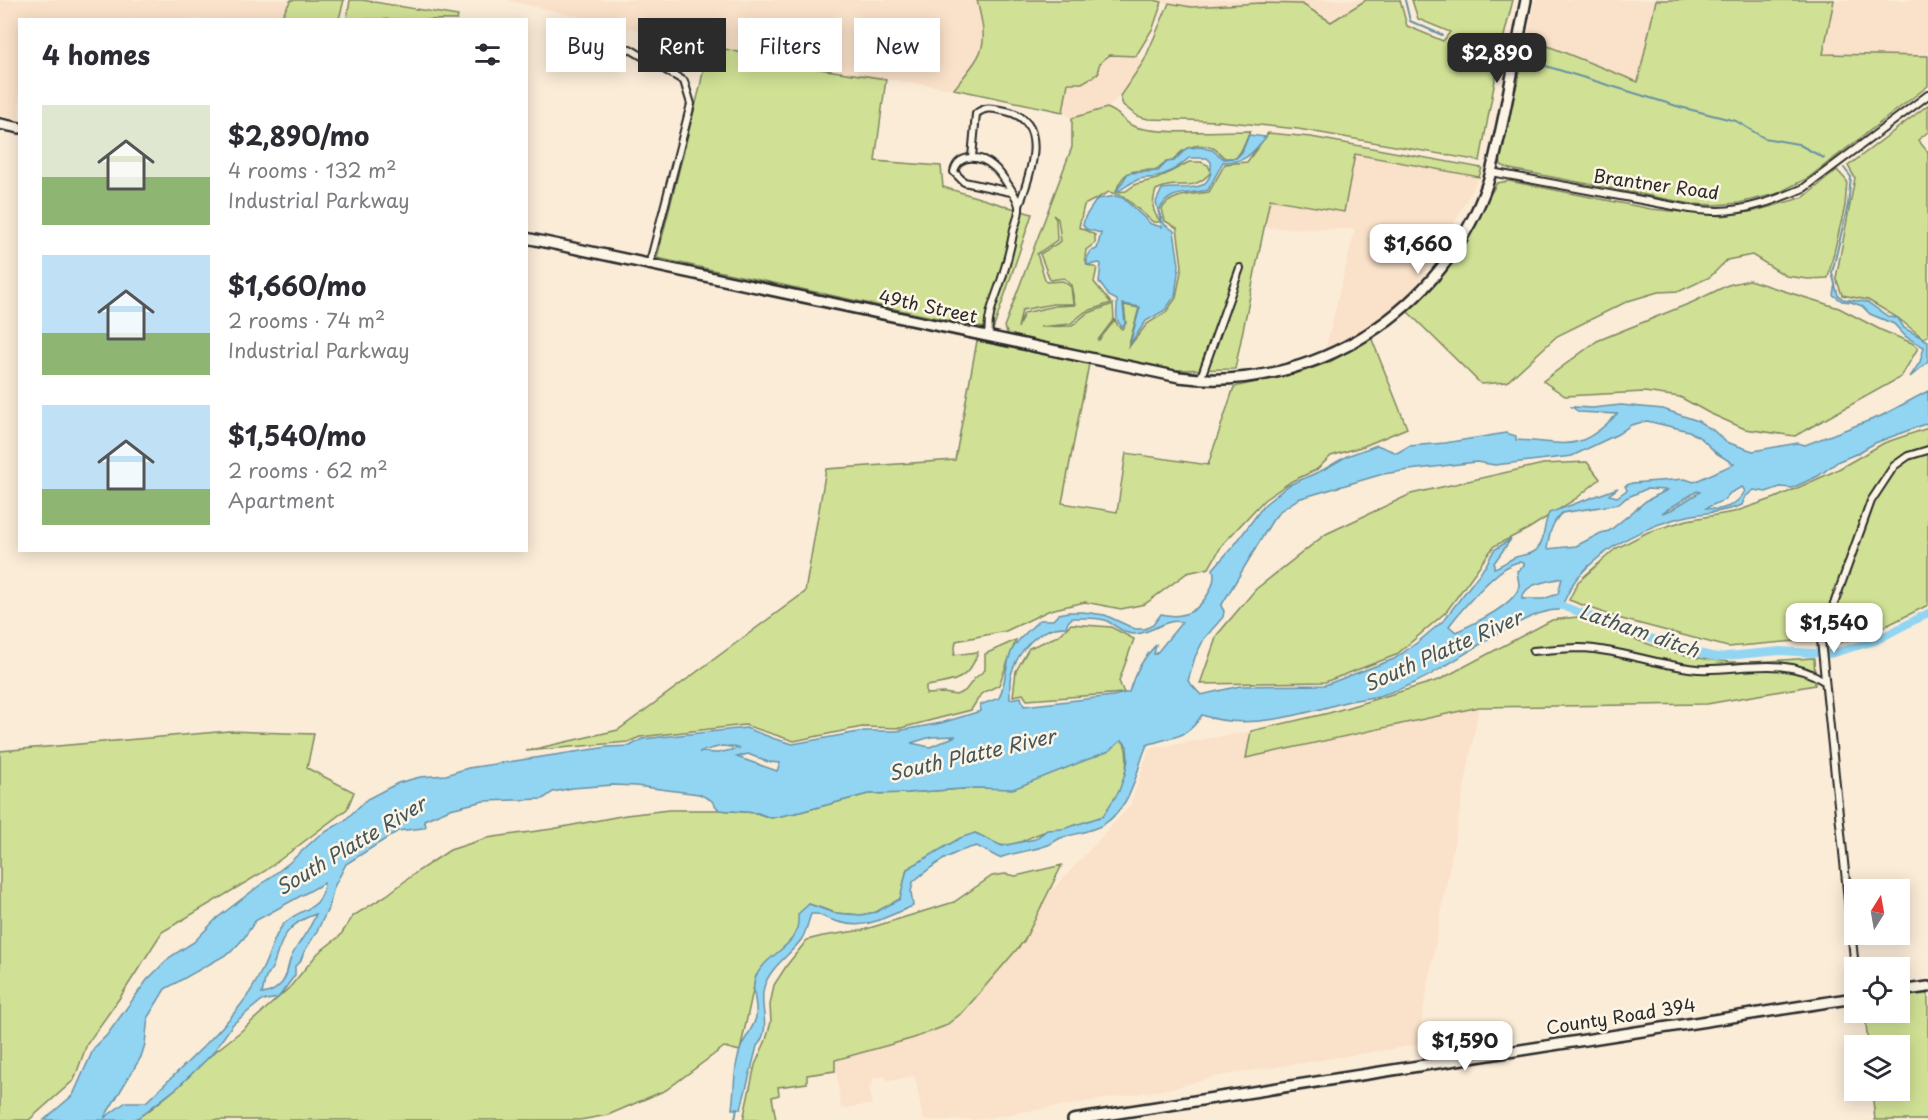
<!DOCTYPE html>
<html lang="en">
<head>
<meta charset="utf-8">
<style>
	:root { --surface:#fff; --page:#f2f2f3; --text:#2b2b33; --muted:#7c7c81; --accent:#2b2b2b }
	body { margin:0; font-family:"Playpen Sans",sans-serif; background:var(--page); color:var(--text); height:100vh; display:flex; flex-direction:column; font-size:22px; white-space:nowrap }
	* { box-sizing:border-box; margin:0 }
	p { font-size:20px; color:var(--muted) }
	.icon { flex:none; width:33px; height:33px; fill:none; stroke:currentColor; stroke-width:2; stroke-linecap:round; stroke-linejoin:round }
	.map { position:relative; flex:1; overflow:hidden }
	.side { position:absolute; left:18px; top:18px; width:510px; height:534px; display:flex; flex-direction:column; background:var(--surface); border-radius:0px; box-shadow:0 3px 15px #0003 }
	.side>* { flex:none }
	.top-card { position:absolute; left:546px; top:18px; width:570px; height:54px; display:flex; gap:12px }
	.needle { width:39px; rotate:11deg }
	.fabs { position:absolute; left:1844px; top:879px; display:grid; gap:12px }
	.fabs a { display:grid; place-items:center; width:66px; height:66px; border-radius:0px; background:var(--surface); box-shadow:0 3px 15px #0003; font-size:30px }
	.price { position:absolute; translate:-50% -51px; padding:0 14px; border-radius:12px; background:#fff; color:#222; font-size:20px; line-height:39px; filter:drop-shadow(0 2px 3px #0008) }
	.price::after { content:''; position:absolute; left:50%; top:36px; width:18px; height:14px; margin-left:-9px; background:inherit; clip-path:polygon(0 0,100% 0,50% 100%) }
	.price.on { background:var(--accent); color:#fff }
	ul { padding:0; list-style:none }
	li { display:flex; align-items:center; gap:18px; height:150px; padding:0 24px }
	li span { display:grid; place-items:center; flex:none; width:168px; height:120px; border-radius:0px; color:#555 }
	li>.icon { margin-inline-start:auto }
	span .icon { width:72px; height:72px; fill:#fffc; stroke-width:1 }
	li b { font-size:26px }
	h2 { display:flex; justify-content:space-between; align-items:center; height:72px; padding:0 24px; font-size:26px }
	.chip { padding:0 21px; border-radius:0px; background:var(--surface); box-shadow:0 3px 15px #0003; font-size:21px; line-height:54px }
	.chip.on { background:var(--accent); color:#fff }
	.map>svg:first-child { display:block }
	.built { fill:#fae1c9 }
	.green { fill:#d0e195; stroke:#7e8660; stroke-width:1.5; fill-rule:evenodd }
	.water { fill:#92d5f3; stroke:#6991a3; stroke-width:1.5; fill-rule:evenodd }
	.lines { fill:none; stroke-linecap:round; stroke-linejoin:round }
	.stream { stroke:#6991a3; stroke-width:2 }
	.canal { stroke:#92d5f3; stroke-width:8 }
	.street-casing { stroke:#2b2b2b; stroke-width:10 }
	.secondary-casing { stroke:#2b2b2b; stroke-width:14 }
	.street { stroke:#fcf5e5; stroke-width:6 }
	.secondary { stroke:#fcf5e5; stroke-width:9 }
	.labels { text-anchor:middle; stroke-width:5; stroke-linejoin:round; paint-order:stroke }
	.street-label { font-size:18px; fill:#2b2b2b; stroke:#fcf5e5 }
	.water-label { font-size:20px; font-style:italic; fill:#45565d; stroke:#fcf5e5 }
</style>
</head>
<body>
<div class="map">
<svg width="1928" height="1120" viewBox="0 0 1928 1120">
	<rect width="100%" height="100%" fill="#fbecd8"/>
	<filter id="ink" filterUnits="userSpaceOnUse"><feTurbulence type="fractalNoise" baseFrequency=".0167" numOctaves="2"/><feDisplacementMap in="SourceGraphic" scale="12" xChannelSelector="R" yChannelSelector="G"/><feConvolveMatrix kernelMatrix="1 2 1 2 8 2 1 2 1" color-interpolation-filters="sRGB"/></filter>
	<g filter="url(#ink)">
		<path class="built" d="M0,0H291L280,19L20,20L19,119L0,115Z
			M506,0H977L985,38L983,48L973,65L954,89L793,65Z
			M1152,0H1366L1331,23L1302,4L1260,3L1191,7Z
			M1535,0H1656L1638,82L1528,38Z
			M1834,0H1928V56L1823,54Z
			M1110,55L1136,56L1144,61L1120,96L1107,108L1071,118L1063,112L1068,83H1082L1098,73V69L1100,63Z
			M1355,154L1479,177L1435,258L1401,306L1367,329L1325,351L1355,229L1263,228L1270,199Z
			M1479,707L1417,1045L1218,1076L1173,1088L974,1120H923L915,1076L887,1081L886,1076L872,1079L873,1085L869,1086L872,1104L841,1109L835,1060L914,1038L1024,941L1047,896L1130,806L1149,749L1251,731L1247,758Z"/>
		<path class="green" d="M291,0H344L339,19H280Z
			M350,0H362L458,16L457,20L347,19Z
			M977,0H1154L1162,2L1153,28L1136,56L1110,55C1103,60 1096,64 1099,73L1082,83H1068L1063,112L954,89C985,50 989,49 977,0Z
			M1366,0H1400L1407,26L1443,41L1450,32L1418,19L1412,0H1513L1501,48L1480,161L1298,129L1219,121L1148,119L1137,116L1123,105L1120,96L1144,61L1169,3L1191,7L1260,3L1302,4L1331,22Z
			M1656,0H1834L1823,54L1928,56V86L1808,178L1776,194L1739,203L1715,205L1692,204L1510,169L1501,165L1500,155L1528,38L1638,82Z
			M708,45L793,65L886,79L875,161L941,166L943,187L1032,214L993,330L657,258L700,87Z
			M1928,105V132L1918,140L1928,152V336L1923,338L1898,318L1868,300L1842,295L1836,278L1855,178L1848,166Z
			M1107,108C1121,113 1122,121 1133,126C1154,135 1223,131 1250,131L1241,151L1236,158H1225C1221,155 1217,150 1213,148C1198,141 1182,148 1173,161L1166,162L1157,170C1135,170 1123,168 1116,192L1126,191L1136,184L1157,179L1189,162H1201L1208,165L1211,172C1191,195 1178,178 1156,190C1152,203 1151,211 1161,222H1153L1123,196L1109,192L1084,205L1079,227L1095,235V243L1086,250L1085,258L1087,265L1097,268L1094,282L1111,303L1085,312L1070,324L1040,327L1072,326L1086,314L1113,304L1114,319L1098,340H1099L1115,320L1118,326L1122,329L1126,323L1124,305L1139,308L1128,348L1147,324L1166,312L1176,298L1182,266L1177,228L1165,221L1162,209C1171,193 1193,195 1209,192L1225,164L1247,162L1268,133L1311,137L1482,168L1479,177L1355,154L1344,212L1270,199L1235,369L1168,370L1008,334L1004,327L1072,147V118ZM1053,215L1058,219L1061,241L1040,254L1050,280L1064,278L1071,285L1075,305L1055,306L1024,313L1018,328L1022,310L1053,304H1073L1071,287L1063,281L1046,282L1037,254L1057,240L1056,219Z
			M1837,170L1847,181L1845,206L1828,278L1808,279L1786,276L1752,255L1727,260L1710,277L1680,291L1658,292L1628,301L1557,336L1507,382L1481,384L1407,311L1451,263L1497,183L1509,181L1651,209L1722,216L1755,211L1804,197Z
			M1749,280L1839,308L1881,330L1912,343L1918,348L1901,377L1795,436L1745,429L1709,413L1680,397L1644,392L1565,396L1543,381L1597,341L1693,302L1728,285Z
			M1371,337L1407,428L1364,446L1331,456L1316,470L1292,481L1264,500L1222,545L1209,568L1187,573L1145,604L1121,609L1085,602L1050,610L1006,631L956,641L954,655L978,652C969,681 953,682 926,686V694L944,693L956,695L965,691L974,679L985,670V654L1016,640L999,685L981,694L971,710L901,728L862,727L794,741L745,725L640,737L628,742L526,751L618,730L805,592L826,469L955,460L977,341L1089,364L1062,503L1117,512L1126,453L1208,465L1234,387L1301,372L1330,362Z
			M1928,428V605L1870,634L1837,643L1807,640L1728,647L1618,618L1569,600L1578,582L1615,549L1648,532L1687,520L1734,512L1775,498L1835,471L1884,443Z
			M1587,462L1600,479L1577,498L1528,529L1494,546L1446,612L1396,655L1325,682L1200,684L1217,635L1256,589L1326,534L1411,494L1543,464Z
			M1577,617C1626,636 1678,659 1731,662C1758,663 1787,659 1814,658L1815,685L1707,704L1479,707L1246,758L1251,731L1329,713L1439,680L1552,620Z
			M1071,624L1111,627L1134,639L1119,681L1124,693L1027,700L1023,694L1013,696L1016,671L1029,648L1058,636Z
			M229,731L314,734L307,768L354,792L347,809L265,871L162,932L121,996L87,1044L74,1080L29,1120H0V751Z
			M1122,740C1135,757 1119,805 1103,816C1100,818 1067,828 1063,829C1057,831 1050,830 1044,832C1032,835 1013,849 1000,845C992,843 983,836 975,833L907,869L900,899L876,912L861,915L836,913L809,904L796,935L756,976L740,1051L724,1047L666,1090L608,1115L580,1120H132L147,1112L178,1087L212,1054L240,1032L290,987L318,953L340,936L353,916L387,895L418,871L450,850L487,838L552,829L626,815L669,810H719L756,813L771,818L800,812L868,794L907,793L975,788Z
			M1062,865L1024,941L963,1012L945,1026L914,1038L835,1060V1071L807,1075V1083L778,1087L779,1095L772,1097L776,1120H743L755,1065L766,1040L771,1022L770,1005L774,985L787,965L807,940L823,936L863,930L954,902L992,876L1005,874L1016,876Z
			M1928,991V1120H1875L1872,1091L1899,1090V1046L1868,1045L1865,1013L1899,1012V995Z"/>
		<path class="water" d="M1249,135L1266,137C1252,153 1247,163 1223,162L1208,190C1187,195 1169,189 1159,211L1164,224L1174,231L1179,265L1175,296L1165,310L1146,321L1130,344L1140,307L1123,304L1125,324L1123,327C1113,321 1118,309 1117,300L1109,296L1099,282L1101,264L1099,263L1087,265V258L1091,251L1097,249L1101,233L1086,229L1083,225L1085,217L1097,199L1116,196L1123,198L1151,224L1162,227L1156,202L1162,189C1183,185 1214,197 1211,162L1207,158H1189C1179,167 1170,173 1156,177C1150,179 1143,177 1137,180C1129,183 1124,189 1116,192L1128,173L1158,171L1167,162L1174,161L1187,148L1200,147L1212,150L1224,159L1236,158L1242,152Z
			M1835,284L1838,295L1843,299L1867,302L1889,317L1898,318L1904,328L1928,341V362L1910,377L1920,362L1924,347L1906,337L1894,324L1870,314L1862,306L1851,302L1842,301L1833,295Z
			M1928,391V423L1875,443L1856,454L1839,461L1818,476L1792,488L1780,487L1766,492L1754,490L1745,497L1742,505C1724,513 1706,512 1688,516C1648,524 1604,547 1577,578C1569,588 1566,600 1559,610C1530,609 1471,651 1445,666C1427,678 1403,689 1382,695C1369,699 1355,699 1342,703C1301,715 1243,731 1202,715C1185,741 1174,735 1147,745C1139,762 1137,780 1128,797C1110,828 1096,829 1064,837C1058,838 1054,843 1048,845C1032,851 1015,852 999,858L977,846C954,851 931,866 913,882L911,892L913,906C871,923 860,934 817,914H811C808,922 806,933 801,940C789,956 770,967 764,987C758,1006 773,1028 757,1046L741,1109H732C735,1088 733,1066 742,1045C746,1036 754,1027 756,1017C758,1003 750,989 756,976C769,950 801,948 798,914L809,904L834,913L861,915L876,912L900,899L907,869L960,838L975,833L1002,846L1035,839L1047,830L1063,829L1103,816L1119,791L1125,774L1128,760L1127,746L1122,740L1109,751L1013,789L975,788L907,793L868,794L800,812L771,818L758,813L719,810L711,800L699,794L636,786L613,785L572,788L553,792L543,799L484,801L450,809L424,820L426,826L423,828L398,831L346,864L334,887L328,909L316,933L304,952L300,962L295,966V975L278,998L261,1001L233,1024L212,1054L178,1087L139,1117L132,1120H44L73,1095L94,1048L107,1035L147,980L170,957L194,942L217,918L289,863L317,837L344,821L367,799L398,783L420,777L446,775L468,768L608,747L630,746L642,739L746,728L775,739L793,744L864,731H897L941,723L981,711L980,705L999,698C1006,683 1005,665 1012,650C1018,638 1030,630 1039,620H1053L1059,614L1068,612H1083L1105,615L1135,629H1145L1153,625L1161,614C1170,616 1177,617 1185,614C1201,610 1218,585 1213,569L1236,543L1264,505L1289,485L1323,470L1347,456L1377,445L1397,453L1409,446L1445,443L1506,433L1516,436V440C1566,442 1577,455 1617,414L1579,412L1572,407L1592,408L1621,405L1663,409L1698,421L1713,430L1726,442L1753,451L1798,443L1805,445L1881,416ZM1647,421L1689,431L1702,439L1716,453L1734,464L1694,482L1685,479L1632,483L1625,486L1627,490L1617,497L1609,495L1618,488L1549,513C1544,523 1545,536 1540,545C1534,556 1526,553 1516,557C1508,560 1503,565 1494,568V563L1511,539L1494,550L1486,565L1444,620L1418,642L1394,659L1325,685L1240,686L1201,695L1188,681L1195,657L1204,639L1223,617L1224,611L1221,606L1272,521L1280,511L1298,499L1383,474L1409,470L1476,462L1495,465L1572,456L1618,434L1631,425ZM1742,487L1745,491C1737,505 1723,512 1706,508L1724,500L1730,493ZM1646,489L1667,490L1646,501L1609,531L1601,533L1576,546L1547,549C1549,536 1551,523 1562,513L1619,504L1626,498ZM1697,491L1700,492L1671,510L1662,513ZM1519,562L1524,563V566L1517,571C1517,575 1519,581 1519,585C1518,604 1471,625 1456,632L1449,626C1461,610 1500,564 1519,562ZM1562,578L1558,594L1543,599H1522C1525,582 1548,582 1562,578ZM1072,618C1083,618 1095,617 1105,620C1114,624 1125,635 1134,634C1152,634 1164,618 1182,622L1156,654H1154L1156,645C1143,658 1134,674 1129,692L1113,696L1024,706L1021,697L1010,699C1010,691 1009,682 1011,675C1018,650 1039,626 1066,627L1068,622ZM956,736L930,747L911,743L931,737ZM722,746L740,748L718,753L699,752ZM748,754L768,762L780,763L777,771L737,757ZM324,883C323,913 297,907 282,926C273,938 270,954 263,968C257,981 248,996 239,1007C212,1041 178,1071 146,1102H126L104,1118L141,1057L145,1044L148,1017L165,989L231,952L244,938L255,921ZM316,914C310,931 296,944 290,960C287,969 287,979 279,986C274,991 269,993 262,994C263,990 264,984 265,980C267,974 273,969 274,963C282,937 288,923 316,914Z"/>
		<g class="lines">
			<path class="stream" d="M1405,0L1410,21L1442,35
				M1526,60L1680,107L1736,121L1764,138L1798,144L1824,158
				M1835,284L1832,273L1848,205L1851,177L1844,168
				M735,1120L737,1108"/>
			<path class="canal" d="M1557,604L1681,649L1716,657L1780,651L1830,654L1875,641L1928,613"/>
			<defs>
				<path id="street" d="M630,49L684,81L691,104L649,266
					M972,157L976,114C986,105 994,109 1006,111C1052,121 1029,177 1019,206
					M1491,172L1690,209C1699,210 1709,211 1718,211C1747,211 1778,199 1804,188L1928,95
					M989,336C986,316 996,297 1002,278C1007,262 1011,246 1014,229C1016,223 1020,213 1019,206C1018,198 1001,173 994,167C982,156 958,152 954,172L964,182L1011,192
					M1200,380L1240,268
					M1533,651C1548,650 1564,648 1579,648C1619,649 1658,666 1698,669C1740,671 1785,655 1824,681
					M1855,968L1821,640L1871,501L1894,466L1908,456L1928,450"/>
				<path id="secondary" d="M0,124L20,128
					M526,238L1179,377C1313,394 1445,310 1488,182C1493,167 1496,150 1500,134C1510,89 1517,45 1526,0
					M1899,991L1928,987
					M1073,1120L1854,998"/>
			</defs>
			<use href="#street" class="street-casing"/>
			<use href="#secondary" class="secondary-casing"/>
			<use href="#street" class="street"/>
			<use href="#secondary" class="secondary"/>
		</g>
	</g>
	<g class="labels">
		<g class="street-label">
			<text transform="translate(1656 185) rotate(8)" y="6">Brantner Road</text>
			<text transform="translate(928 307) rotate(12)" y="6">49th Street</text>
			<text transform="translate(1621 1017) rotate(-9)" y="6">County Road 394</text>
		</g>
		<g class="water-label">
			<text transform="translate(1639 631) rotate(19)" y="7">Latham ditch</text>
			<text transform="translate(1443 651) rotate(-24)" y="7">South Platte River</text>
			<text transform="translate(972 755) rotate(-13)" y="7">South Platte River</text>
			<text transform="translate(351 846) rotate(-31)" y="7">South Platte River</text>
		</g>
	</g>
</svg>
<div class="fabs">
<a><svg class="needle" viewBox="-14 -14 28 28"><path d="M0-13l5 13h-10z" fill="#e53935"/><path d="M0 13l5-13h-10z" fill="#7c7c81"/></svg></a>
<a><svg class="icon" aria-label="locate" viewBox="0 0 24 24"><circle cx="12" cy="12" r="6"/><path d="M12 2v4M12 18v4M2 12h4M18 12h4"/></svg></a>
<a><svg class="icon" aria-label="layers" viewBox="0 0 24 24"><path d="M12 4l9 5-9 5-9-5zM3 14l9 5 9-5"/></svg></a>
</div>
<b class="price on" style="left:1497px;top:84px">$2,890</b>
<b class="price" style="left:1418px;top:275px">$1,660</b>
<b class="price" style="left:1834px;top:654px">$1,540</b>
<b class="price" style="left:1465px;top:1072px">$1,590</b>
<div class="top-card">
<a class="chip">Buy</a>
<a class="chip on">Rent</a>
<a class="chip">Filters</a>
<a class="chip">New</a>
</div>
<section class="side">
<h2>4 homes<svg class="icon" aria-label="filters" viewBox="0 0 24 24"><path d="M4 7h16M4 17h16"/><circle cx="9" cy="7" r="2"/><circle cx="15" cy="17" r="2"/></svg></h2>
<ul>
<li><span style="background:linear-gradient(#dfe7d0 60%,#8fb573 0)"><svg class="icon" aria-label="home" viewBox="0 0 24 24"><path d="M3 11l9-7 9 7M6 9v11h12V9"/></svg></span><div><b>$2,890/mo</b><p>4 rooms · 132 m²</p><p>Industrial Parkway</p></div></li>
<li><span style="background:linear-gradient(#bfe0f5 65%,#8fb573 0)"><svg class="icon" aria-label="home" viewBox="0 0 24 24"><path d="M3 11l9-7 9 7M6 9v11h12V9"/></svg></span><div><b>$1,660/mo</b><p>2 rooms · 74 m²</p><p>Industrial Parkway</p></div></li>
<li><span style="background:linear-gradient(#bfe0f5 70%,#8fb573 0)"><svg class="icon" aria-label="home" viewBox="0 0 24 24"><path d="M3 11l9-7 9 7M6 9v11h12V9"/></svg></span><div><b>$1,540/mo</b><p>2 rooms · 62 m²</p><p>Apartment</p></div></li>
</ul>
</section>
</div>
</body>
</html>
